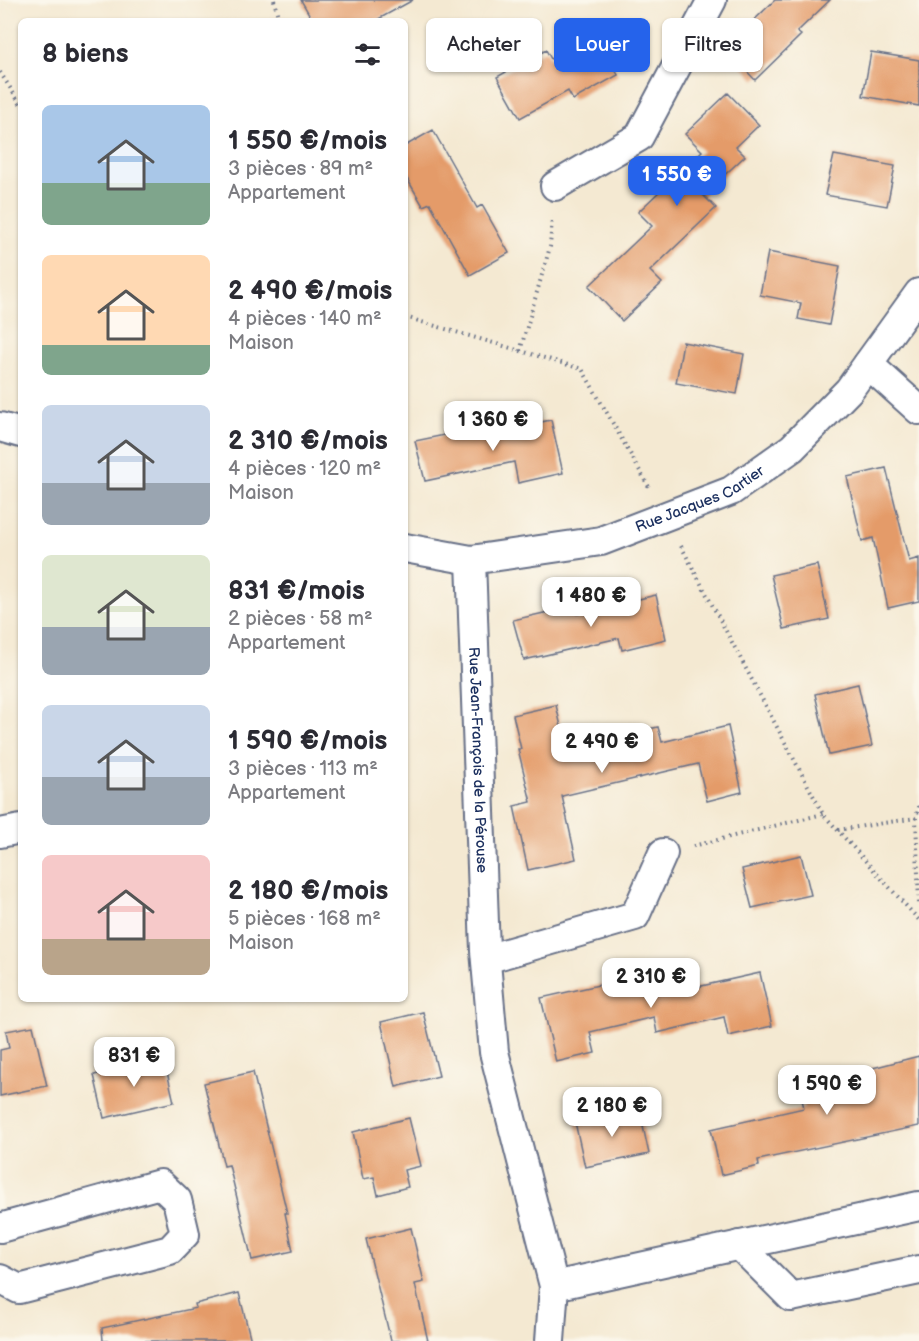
<!DOCTYPE html>
<html lang="fr">
<head>
<meta charset="utf-8">
<style>
	:root { --surface:#fff; --page:#f2f2f3; --text:#2b2b33; --muted:#7c7c81; --accent:#2563eb }
	body { margin:0; font-family:"Balsamiq Sans",sans-serif; background:var(--page); color:var(--text); height:100vh; display:flex; flex-direction:column; font-size:22px; white-space:nowrap }
	* { box-sizing:border-box; margin:0 }
	p { font-size:20px; color:var(--muted) }
	.icon { flex:none; width:33px; height:33px; fill:none; stroke:currentColor; stroke-width:2; stroke-linecap:round; stroke-linejoin:round }
	.map { position:relative; flex:1; overflow:hidden }
	.panel { position:absolute; left:18px; top:18px; width:390px; height:984px; display:flex; flex-direction:column; background:var(--surface); border-radius:9px; box-shadow:0 2px 4px #0004 }
	.panel>* { flex:none }
	.top-card { position:absolute; left:426px; top:18px; width:402px; height:54px; display:flex; gap:12px }
	.price { position:absolute; translate:-50% -51px; padding:0 14px; border-radius:12px; background:#fff; color:#222; font-size:20px; line-height:39px; filter:drop-shadow(0 2px 3px #0008) }
	.price::after { content:''; position:absolute; left:50%; top:36px; width:18px; height:14px; margin-left:-9px; background:inherit; clip-path:polygon(0 0,100% 0,50% 100%) }
	.price.on { background:var(--accent); color:#fff }
	ul { padding:0; list-style:none }
	li { display:flex; align-items:center; gap:18px; height:150px; padding:0 24px }
	li span { display:grid; place-items:center; flex:none; width:168px; height:120px; border-radius:9px; color:#555 }
	li>.icon { margin-inline-start:auto }
	span .icon { width:72px; height:72px; fill:#fffc; stroke-width:1 }
	li b { font-size:26px }
	h2 { display:flex; justify-content:space-between; align-items:center; height:72px; padding:0 24px; font-size:26px }
	.chip { padding:0 21px; border-radius:9px; background:var(--surface); box-shadow:0 2px 4px #0004; font-size:21px; line-height:54px }
	.chip.on { background:var(--accent); color:#fff }
	.map>svg:first-child { display:block }
	.building { fill:#e49b69 }
	.lines { fill:none; stroke-linecap:round; stroke-linejoin:round }
	.street-casing { stroke:#677087; stroke-width:32 }
	.path { stroke:#677087; stroke-width:4; stroke-dasharray:1.5 4.5; stroke-linecap:butt }
	.street { stroke:#fff; stroke-width:28 }
	.labels { text-anchor:middle; stroke-width:6; stroke-linejoin:round; paint-order:stroke }
	.street-label { font-size:15px; fill:#1b2f5e; stroke:#fbf7ec }
</style>
</head>
<body>
<div class="map">
<svg width="919" height="1341" viewBox="0 0 919 1341">
	<rect width="100%" height="100%" fill="#fbf7ec"/>
	<filter id="ink" filterUnits="userSpaceOnUse"><feTurbulence type="fractalNoise" baseFrequency=".0167" numOctaves="2"/><feDisplacementMap in="SourceGraphic" scale="12" xChannelSelector="R" yChannelSelector="G"/><feConvolveMatrix kernelMatrix="1 2 1 2 8 2 1 2 1" color-interpolation-filters="sRGB"/></filter>
	<filter id="wash" filterUnits="userSpaceOnUse"><feTurbulence type="fractalNoise" baseFrequency=".008" numOctaves="4" result="noise"/><feDisplacementMap in="SourceGraphic" scale="24" xChannelSelector="R" yChannelSelector="G"/><feGaussianBlur stdDeviation="1.35" result="paint"/><feColorMatrix in="noise" values="0 0 0 0 0 0 0 0 0 0 0 0 0 0 0 0 0 1.4 0 .05"/><feComposite in="paint" operator="in"/></filter>
	<g filter="url(#wash)">
		<rect width="100%" height="100%" fill="#f4e9d2"/>
		<g id="blocks">
			<path class="building" d="M301,0H413L375,21H313Z
				M775,0H830L797,32L801,35L755,80L725,48Z
				M595,33L618,75L573,100L568,91L520,118L497,77L546,50L551,59Z
				M871,52L919,60V106L863,96Z
				M728,93L759,125L736,147L745,156L703,195L716,208L650,271L662,283L622,321L589,286L652,226L638,212L702,151L685,134Z
				M433,130L477,208L482,205L509,253L470,275L430,203L423,206L405,175V146Z
				M834,155L895,166L887,206L825,195Z
				M768,252L840,266L829,325L798,319L801,303L760,295Z
				M683,342L744,354L737,394L676,383Z
				M551,420L563,473L518,483L514,462L425,481L415,441L479,428L480,435Z
				M886,468L909,561L919,558V601L888,608L873,538L862,541L847,477Z
				M817,565L829,619L784,629L771,575Z
				M656,595L666,639L622,650L619,638L524,660L513,620L575,606L577,614Z
				M858,684L872,746L829,755L815,694Z
				M556,705L566,748L658,727L662,742L728,726L742,792L707,801L698,764L562,796L576,859L528,870L514,806L531,802L518,749H521L513,715Z
				M801,855L811,895L752,908L742,869Z
				M665,970L670,993L760,973L772,1026L728,1036L724,1017L657,1033L654,1017L590,1032L595,1053L556,1062L541,998Z
				M423,1012L439,1076L396,1087L381,1022Z
				M33,1026L47,1086L0,1096V1050L9,1048L6,1031Z
				M919,1056V1126L758,1160L759,1166L721,1175L711,1129L804,1108L799,1087Z
				M164,1059L174,1102L104,1118L94,1075Z
				M253,1072L287,1213H285L293,1251L252,1260L229,1165L224,1166L204,1083Z
				M639,1108L649,1154L585,1167L575,1122Z
				M409,1118L421,1166L404,1170L408,1187L378,1195L374,1177L363,1179L353,1132Z
				M411,1228L424,1282L415,1284L428,1341H391L366,1239Z
				M239,1293L251,1341H103L102,1328L196,1308L195,1304Z"/>
		</g>
	</g>
	<g filter="url(#ink)">
		<use href="#blocks" fill-opacity="0" stroke="#677087" stroke-width="1.5"/>
		<g class="lines">
			<defs>
				<g id="street">
					<path d="M555,186L639,137L712,0"/>
					<path d="M868,364L919,410"/>
					<path d="M0,427L21,433"/>
					<path id="s1" d="M405,548L471,560L601,541L731,491L792,448L849,390L919,293"/>
					<path id="s2" d="M471,560L485,951L494,1052L554,1286L550,1341"/>
					<path d="M0,833L21,829"/>
					<path d="M486,959L635,916L663,853"/>
					<path d="M0,1228L160,1184L177,1200L185,1234L170,1250L19,1289L0,1279"/>
					<path d="M739,1245L791,1297L919,1270"/>
					<path d="M554,1286L919,1206"/>
				</g>
			</defs>
			<use href="#street" class="street-casing"/>
			<path class="path" d="M274,0L279,21
				M0,72L21,105
				M405,317L582,369L649,487
				M520,351L550,247L552,218
				M681,546L823,814L919,920
				M919,806L916,818L919,904
				M838,830L916,818
				M693,846L823,814"/>
			<use href="#street" class="street"/>
		</g>
	</g>
	<g class="labels">
		<g class="street-label">
			<text dy="5" stroke="none"><textPath href="#s1" startOffset="306">Rue Jacques Cartier</textPath></text>
			<text dy="5" stroke="none"><textPath href="#s2" startOffset="200">Rue Jean-François de la Pérouse</textPath></text>
		</g>
	</g>
</svg>
<b class="price on" style="left:677px;top:207px">1 550 €</b>
<b class="price" style="left:493px;top:452px">1 360 €</b>
<b class="price" style="left:591px;top:628px">1 480 €</b>
<b class="price" style="left:602px;top:774px">2 490 €</b>
<b class="price" style="left:651px;top:1009px">2 310 €</b>
<b class="price" style="left:134px;top:1088px">831 €</b>
<b class="price" style="left:827px;top:1116px">1 590 €</b>
<b class="price" style="left:612px;top:1138px">2 180 €</b>
<div class="top-card">
<a class="chip">Acheter</a>
<a class="chip on">Louer</a>
<a class="chip">Filtres</a>
</div>
<section class="panel">
<h2>8 biens<svg class="icon" aria-label="filters" viewBox="0 0 24 24"><path d="M4 7h16M4 17h16"/><circle cx="9" cy="7" r="2"/><circle cx="15" cy="17" r="2"/></svg></h2>
<ul>
<li><span style="background:linear-gradient(#a9c7e8 65%,#7fa58c 0)"><svg class="icon" aria-label="home" viewBox="0 0 24 24"><path d="M3 11l9-7 9 7M6 9v11h12V9"/></svg></span><div><b>1 550 €/mois</b><p>3 pièces · 89 m²</p><p>Appartement</p></div></li>
<li><span style="background:linear-gradient(#ffd9b3 75%,#7fa58c 0)"><svg class="icon" aria-label="home" viewBox="0 0 24 24"><path d="M3 11l9-7 9 7M6 9v11h12V9"/></svg></span><div><b>2 490 €/mois</b><p>4 pièces · 140 m²</p><p>Maison</p></div></li>
<li><span style="background:linear-gradient(#c9d6e8 65%,#9aa5b1 0)"><svg class="icon" aria-label="home" viewBox="0 0 24 24"><path d="M3 11l9-7 9 7M6 9v11h12V9"/></svg></span><div><b>2 310 €/mois</b><p>4 pièces · 120 m²</p><p>Maison</p></div></li>
<li><span style="background:linear-gradient(#dfe7d0 60%,#9aa5b1 0)"><svg class="icon" aria-label="home" viewBox="0 0 24 24"><path d="M3 11l9-7 9 7M6 9v11h12V9"/></svg></span><div><b>831 €/mois</b><p>2 pièces · 58 m²</p><p>Appartement</p></div></li>
<li><span style="background:linear-gradient(#c9d6e8 60%,#9aa5b1 0)"><svg class="icon" aria-label="home" viewBox="0 0 24 24"><path d="M3 11l9-7 9 7M6 9v11h12V9"/></svg></span><div><b>1 590 €/mois</b><p>3 pièces · 113 m²</p><p>Appartement</p></div></li>
<li><span style="background:linear-gradient(#f6c9c9 70%,#b9a48a 0)"><svg class="icon" aria-label="home" viewBox="0 0 24 24"><path d="M3 11l9-7 9 7M6 9v11h12V9"/></svg></span><div><b>2 180 €/mois</b><p>5 pièces · 168 m²</p><p>Maison</p></div></li>
</ul>
</section>
</div>
</body>
</html>
